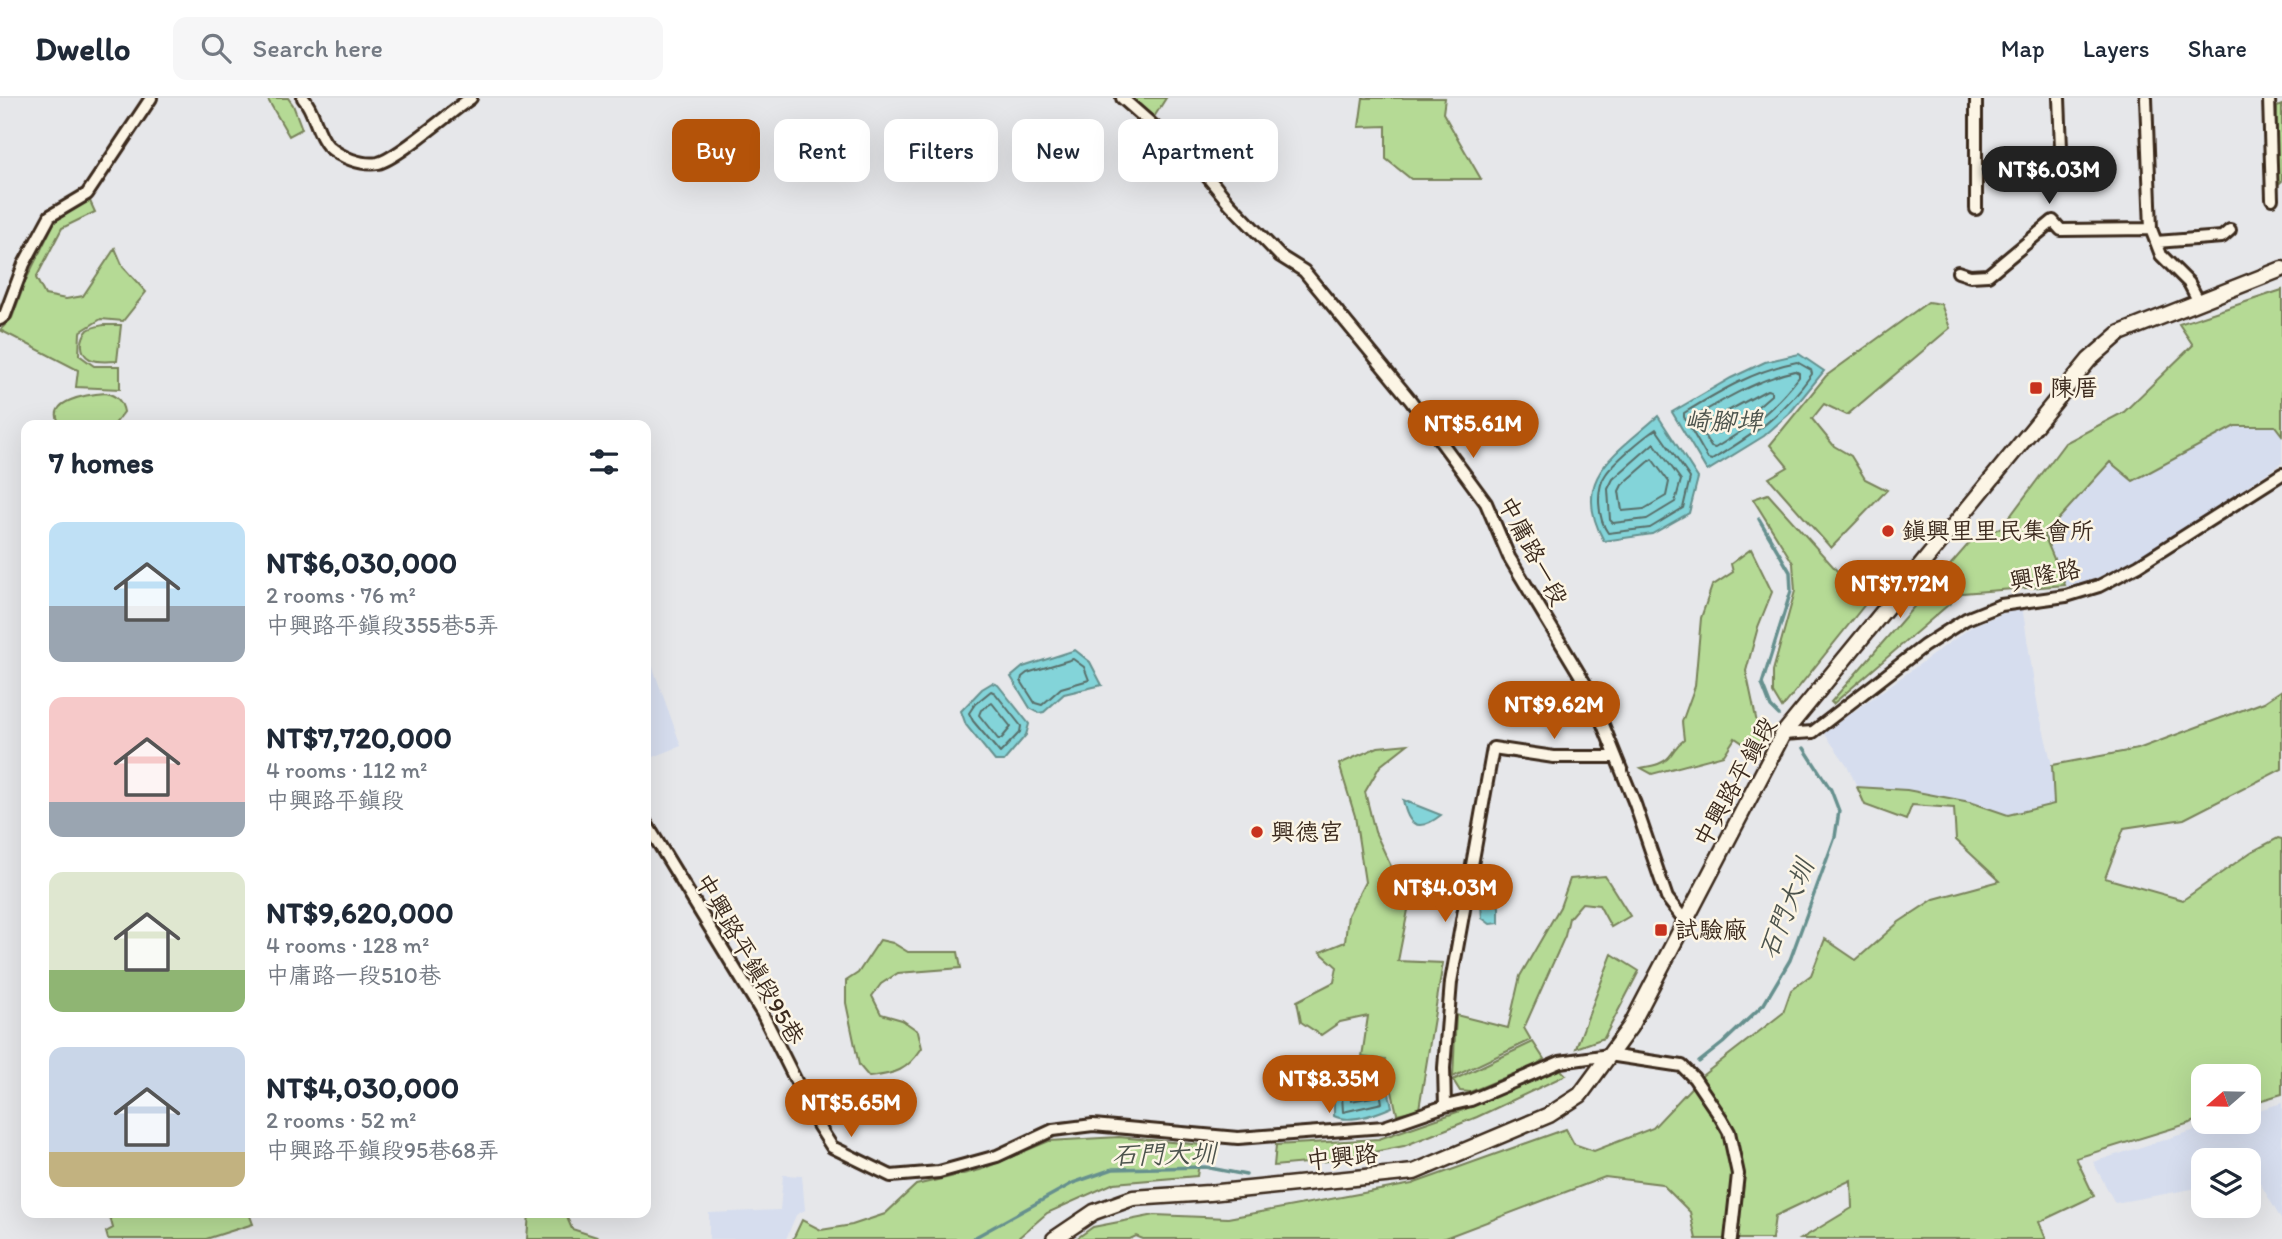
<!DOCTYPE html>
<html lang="en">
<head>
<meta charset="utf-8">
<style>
	:root { --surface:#fff; --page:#f6f6f7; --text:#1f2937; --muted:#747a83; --line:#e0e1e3; --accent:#b45309 }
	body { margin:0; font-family:Itim,"LXGW WenKai TC",sans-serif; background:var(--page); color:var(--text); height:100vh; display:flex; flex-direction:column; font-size:26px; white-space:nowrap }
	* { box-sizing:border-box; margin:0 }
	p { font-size:23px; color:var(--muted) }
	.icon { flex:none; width:38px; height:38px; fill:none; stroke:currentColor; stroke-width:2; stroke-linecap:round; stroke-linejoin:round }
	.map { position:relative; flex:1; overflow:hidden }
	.side { position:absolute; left:21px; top:322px; width:630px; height:798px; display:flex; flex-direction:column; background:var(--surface); border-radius:14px; box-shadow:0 7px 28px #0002 }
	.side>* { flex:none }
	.top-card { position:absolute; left:672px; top:21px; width:665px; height:63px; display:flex; gap:14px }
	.needle { width:46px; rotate:250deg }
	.tools { position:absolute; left:2191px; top:966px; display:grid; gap:14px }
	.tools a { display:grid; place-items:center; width:70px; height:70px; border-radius:14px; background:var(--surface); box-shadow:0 7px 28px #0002; font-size:35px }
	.price { position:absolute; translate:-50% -60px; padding:0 16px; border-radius:24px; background:var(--accent); color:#fff; font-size:23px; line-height:46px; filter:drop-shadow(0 2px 4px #0008) }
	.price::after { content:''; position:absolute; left:50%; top:42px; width:21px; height:16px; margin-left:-10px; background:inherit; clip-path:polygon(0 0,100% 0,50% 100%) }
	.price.current { background:#222; color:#fff }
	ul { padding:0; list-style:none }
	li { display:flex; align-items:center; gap:21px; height:175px; padding:0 28px }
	li span { display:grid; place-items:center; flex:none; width:196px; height:140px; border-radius:14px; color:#555 }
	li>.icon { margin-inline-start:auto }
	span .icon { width:84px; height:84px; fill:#fffc; stroke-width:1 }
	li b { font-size:30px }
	h2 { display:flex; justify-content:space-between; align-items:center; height:84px; padding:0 28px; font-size:30px }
	.chip { padding:0 24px; border-radius:14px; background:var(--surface); box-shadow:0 7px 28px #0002; font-size:24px; line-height:63px }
	.chip.current { background:var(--accent); color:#fff }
	header { display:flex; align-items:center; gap:42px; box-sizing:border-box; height:98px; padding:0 35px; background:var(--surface); border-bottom:2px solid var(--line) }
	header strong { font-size:33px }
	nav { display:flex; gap:38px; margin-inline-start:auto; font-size:24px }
	.search { width:490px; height:63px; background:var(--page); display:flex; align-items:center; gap:18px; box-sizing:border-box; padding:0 24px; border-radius:14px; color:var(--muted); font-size:26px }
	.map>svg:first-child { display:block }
	.built { fill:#d6ddee }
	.green { fill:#b5da95; stroke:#78825a; stroke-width:2 }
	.water { fill:#83d4d9; stroke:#66908e; stroke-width:2 }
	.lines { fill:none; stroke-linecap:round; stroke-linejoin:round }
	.shore { stroke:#586e69; stroke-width:2 }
	.stream { stroke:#66908e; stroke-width:3.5 }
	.minor-casing { stroke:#3b2a1e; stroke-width:16 }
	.tertiary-casing { stroke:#3b2a1e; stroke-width:19 }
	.minor { stroke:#fcf5e5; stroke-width:10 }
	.tertiary { stroke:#fcf5e5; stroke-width:14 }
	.poi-dot { fill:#c8321e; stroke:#fcf5e5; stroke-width:2.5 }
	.labels { text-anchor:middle; stroke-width:5; stroke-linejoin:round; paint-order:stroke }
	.poi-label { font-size:24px; fill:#3b2a1e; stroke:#fcf5e5; text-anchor:start }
	.street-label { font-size:24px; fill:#3b2a1e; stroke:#fcf5e5 }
	.water-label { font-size:26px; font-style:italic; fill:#4d544d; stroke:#fcf5e5 }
</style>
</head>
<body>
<header>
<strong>Dwello</strong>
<div class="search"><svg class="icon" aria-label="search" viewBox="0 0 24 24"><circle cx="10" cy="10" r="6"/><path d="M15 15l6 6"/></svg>Search here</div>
<nav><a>Map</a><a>Layers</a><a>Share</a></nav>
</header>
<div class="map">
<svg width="2282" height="1141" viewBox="0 0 2282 1141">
	<rect width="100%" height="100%" fill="#e6e7ea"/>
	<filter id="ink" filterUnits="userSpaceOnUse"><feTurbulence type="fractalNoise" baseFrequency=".0143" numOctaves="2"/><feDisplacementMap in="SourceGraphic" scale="14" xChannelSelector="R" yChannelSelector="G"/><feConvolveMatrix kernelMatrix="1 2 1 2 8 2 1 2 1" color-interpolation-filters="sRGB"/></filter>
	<g filter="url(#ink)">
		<path class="built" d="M2235,328H2275L2282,337V365L2147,455L2104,478L2072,490L2065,487L2044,437L2111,364L2133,383Z
			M2022,508L2038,610L2052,667L2054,706L2008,717L1970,704L1907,692L1857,689L1847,667L1824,635L1974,527Z
			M652,567L681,648L646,662V570Z
			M2282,1005V1123L2257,1080L2249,1081V1062H2203V1089L2115,1105L2093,1064L2221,1024H2249V1015Z
			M783,1077L802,1078L805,1112L796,1117L786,1141H709V1115L780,1112Z"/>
		<path class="green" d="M267,0H288L293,7L302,31L289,38Z
			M1132,0H1166L1154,19Z
			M1363,0H1445L1443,15L1481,81H1411L1386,61V28L1359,29Z
			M2282,7V83L2275,89L2277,9Z
			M89,101L95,114L62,130L36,180L45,197L66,201L83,198L115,150L123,169L146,194L123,223L101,221L80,234L79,257L94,268H120V291L76,289L78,272L0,232L12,220L26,182L55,123Z
			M2282,192V337L2275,328H2235L2133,383L2110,364L2044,437L2065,487L1962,495L1833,606L1831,604L1971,443L2002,429L2065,345L2124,314L2193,247L2179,226Z
			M1928,204L1941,206L1950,230L1847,317L1824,306L1812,321L1834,348L1851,358L1865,381L1887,392L1831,450L1769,380L1788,369L1770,347L1826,278Z
			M104,227H121L117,263C108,263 98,265 90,261C79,255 80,240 88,232C92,229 99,228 104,227Z
			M106,295C117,298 122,303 124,314L114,327H61C42,302 91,296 106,295Z
			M1768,396L1866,505L1782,610L1773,595V573L1795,493L1793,465L1753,401Z
			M1751,451L1772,494L1758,529L1746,573L1757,625L1769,635L1756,654L1735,640L1724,657L1652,676L1641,670C1650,668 1662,667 1669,659C1676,651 1674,649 1684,642L1682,624L1695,588L1701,520L1712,488L1733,474L1731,466Z
			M2282,592V671L2184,721L2124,730L2105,780L2183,802L2251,754L2278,740L2282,741V996L2249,1006V978H2203V1021L2076,1060L2094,1098L2039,1124L2046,1141H1801L1852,1110L1851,1082L1775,1118L1772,1141H1696L1690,1114L1662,1086L1605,1079L1442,1141H1143L1136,1138L1130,1141H1076L1093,1129L1155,1117L1228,1120L1412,1086L1566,1031L1574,1046L1594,1053L1653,1030L1703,977L1783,915L1791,892L1811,877L1825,841L1856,862L1899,824L1934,801L2000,783L1956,742L1954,710L1912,707L1906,722L1865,707L1857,689L1907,692L1970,704L2008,717L2054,706L2052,667L2138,651L2264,604Z
			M1408,646L1380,668L1365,694L1375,734L1409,807L1398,863L1443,865L1419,1011L1397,1016L1385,962L1362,959L1368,918L1340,924L1321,937L1301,924L1297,903L1334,884L1337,869L1320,854L1345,844L1348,817L1365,784L1355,718L1339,666L1378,649Z
			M1605,778L1630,818L1611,829L1599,807L1582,805L1569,820L1565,838L1524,930L1531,942L1453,979L1456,917L1508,930L1520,878L1560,809L1570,781Z
			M880,842L893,845L908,854H958L961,870L898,875L881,886L872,898L881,916L902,922L918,933L922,950C907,973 895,976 869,979L859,967L846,905V883L858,875Z
			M1612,856L1639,873L1604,940L1576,950Z
			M1533,944L1544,961L1537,966L1470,994L1460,993L1453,982Z
			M1560,971L1566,977L1477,1019L1404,1048L1328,1063L1274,1068L1276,1047L1379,1041L1463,1012Z
			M1119,1039L1202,1047L1197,1078L1114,1085L1047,1115L1017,1141H793L802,1122L821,1132L852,1127L885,1116L916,1087L980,1072L1049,1043Z
			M109,1115H249L253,1126L206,1141H108L106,1134L113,1130Z
			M529,1115H565L572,1131L603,1141H527Z"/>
		<path class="water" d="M1799,256L1824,273L1789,316L1764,338L1707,373L1672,314L1731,280L1765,264Z
			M1658,318L1698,380L1689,415L1652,436L1604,443C1569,380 1616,356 1658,318Z
			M1075,552L1090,564L1102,587L1064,596L1044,614L1039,615L1030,610L1011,579L1023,569Z
			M992,585L998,587L1029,626L1026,637L1004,663H995L966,627L961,613L982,591Z
			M1403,702L1441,717C1418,735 1408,728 1403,702Z
			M1490,804L1499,808V825L1490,826L1482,820L1481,807Z
			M1383,968L1392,1009C1376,1016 1350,1026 1334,1018V973L1338,969Z"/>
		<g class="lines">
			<path class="shore" d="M1797,264L1811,272L1812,276C1781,319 1757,334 1712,362L1708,361L1684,319V315C1720,293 1755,272 1797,264Z
				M1795,273L1799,275V279C1773,313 1751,328 1715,350L1711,349L1695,322L1696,318C1728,299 1759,281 1795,273Z
				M1767,292L1771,293V297L1748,317L1719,335L1714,334L1710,326L1711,322Z
				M1656,331L1690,380L1683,410L1650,430L1608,435C1598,421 1595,391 1606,376C1614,364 1644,339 1656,331Z
				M1654,345L1681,382L1675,404L1647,421L1613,425L1610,422L1608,391L1613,381Z
				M1652,361L1669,384L1666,398L1644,411L1622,413L1619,393L1622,387Z
				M1073,561L1084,569L1089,582L1061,590L1042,607L1035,605L1021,583L1022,579L1027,575Z
				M991,593L995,595L1021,628L1020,634L1000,655L973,623L969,615L975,606Z
				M992,605L1011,629L1001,641H998L979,617L981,612Z
				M1345,976H1377L1382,1005L1343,1014L1341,979Z
				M1353,985H1370L1372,999L1351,1003L1350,988Z"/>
			<path class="stream" d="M1759,421L1790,474L1791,493L1762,586L1771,609L1779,617
				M1699,964L1723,945L1764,906L1790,862L1835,739L1839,713L1831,692L1804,650
				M972,1141L1073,1085L1113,1071L1205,1069L1246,1077"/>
			<defs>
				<path id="minor" d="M303,0C315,13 316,35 328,48C340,59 362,68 378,65C397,61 450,14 471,0
					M1122,0L1196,65L1230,106L1280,158L1304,173L1411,303L1486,405L1509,459L1589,592L1635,706L1667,800L1685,823
					M2059,0L2062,75
					M2146,0L2151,131L2161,157L2189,185L2199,204
					M2269,0L2272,101
					M1976,111V0
					M2156,144L2222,139L2230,132
					M1958,174L1970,178L1988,177L2053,123L2061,132L2151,131
					M0,221L5,217L24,166L50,118L87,96L151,0
					M1783,636L1813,634L1924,548L1966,521L2001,507L2066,498L2099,488L2139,467L2282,376
					M646,725L762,915L818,1027L832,1049L891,1078L939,1074L997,1058L1053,1032L1093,1027L1238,1040L1384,1029L1445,1008L1471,1002L1560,964L1609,957L1682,968L1694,980L1721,1020L1729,1034L1738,1076L1731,1141
					M1445,1008L1444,970L1451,884L1493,650L1554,659H1615"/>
				<path id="tertiary" d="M1054,1141L1094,1114L1133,1100L1209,1095L1414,1074L1549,1017L1580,997L1630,929L1783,636L2089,262L2120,235L2282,171"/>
			</defs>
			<use href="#minor" class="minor-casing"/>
			<use href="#tertiary" class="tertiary-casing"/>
			<use href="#minor" class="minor"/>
			<use href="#tertiary" class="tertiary"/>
		</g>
	</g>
	<g class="poi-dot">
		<rect x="2029" y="283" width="14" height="14" rx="3.5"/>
		<circle cx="1888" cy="433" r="7"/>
		<circle cx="1257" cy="734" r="7"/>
		<rect x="1654" y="825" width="14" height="14" rx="3.5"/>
	</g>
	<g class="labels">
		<g class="poi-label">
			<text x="2050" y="298">陳厝</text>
			<text x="1902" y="441">鎮興里里民集會所</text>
			<text x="1271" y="742">興德宮</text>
			<text x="1675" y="840">試驗廠</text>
		</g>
		<g class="street-label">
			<text transform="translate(1533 453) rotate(62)" y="8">中庸路一段</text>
			<text transform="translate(2045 477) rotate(-11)" y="8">興隆路</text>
			<text transform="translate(1735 684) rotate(-61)" y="8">中興路平鎮段</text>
			<text transform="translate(750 861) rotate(60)" y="8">中興路平鎮段95巷</text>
			<text transform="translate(1342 1059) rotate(-6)" y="8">中興路</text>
		</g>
		<g class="water-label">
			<text x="1723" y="332">崎腳埤</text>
			<text transform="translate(1786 811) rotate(-68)" y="9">石門大圳</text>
			<text transform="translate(1164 1056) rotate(-1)" y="9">石門大圳</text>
		</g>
	</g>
</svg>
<div class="tools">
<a><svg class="needle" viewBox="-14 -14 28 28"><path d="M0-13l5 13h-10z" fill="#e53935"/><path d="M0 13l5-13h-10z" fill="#747a83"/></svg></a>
<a><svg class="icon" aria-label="layers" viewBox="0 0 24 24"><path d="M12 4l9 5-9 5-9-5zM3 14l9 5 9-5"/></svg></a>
</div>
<b class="price current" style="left:2049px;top:108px">NT$6.03M</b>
<b class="price" style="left:1473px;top:362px">NT$5.61M</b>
<b class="price" style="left:1900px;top:522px">NT$7.72M</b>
<b class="price" style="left:1554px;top:643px">NT$9.62M</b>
<b class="price" style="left:1445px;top:826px">NT$4.03M</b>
<b class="price" style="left:1329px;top:1017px">NT$8.35M</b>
<b class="price" style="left:851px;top:1041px">NT$5.65M</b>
<div class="top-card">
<a class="chip current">Buy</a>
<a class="chip">Rent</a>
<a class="chip">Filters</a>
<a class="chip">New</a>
<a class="chip">Apartment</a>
</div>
<section class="side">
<h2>7 homes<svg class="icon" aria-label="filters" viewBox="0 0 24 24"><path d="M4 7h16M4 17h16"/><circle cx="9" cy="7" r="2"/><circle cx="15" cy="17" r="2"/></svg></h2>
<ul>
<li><span style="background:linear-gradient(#bfe0f5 60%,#9aa5b1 0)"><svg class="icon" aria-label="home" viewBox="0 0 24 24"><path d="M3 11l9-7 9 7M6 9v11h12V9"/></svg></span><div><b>NT$6,030,000</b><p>2 rooms · 76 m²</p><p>中興路平鎮段355巷5弄</p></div></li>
<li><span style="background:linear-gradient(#f6c9c9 75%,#9aa5b1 0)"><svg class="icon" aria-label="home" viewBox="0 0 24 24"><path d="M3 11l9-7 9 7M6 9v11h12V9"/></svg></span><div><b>NT$7,720,000</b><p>4 rooms · 112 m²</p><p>中興路平鎮段</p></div></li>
<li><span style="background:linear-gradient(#dfe7d0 70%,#8fb573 0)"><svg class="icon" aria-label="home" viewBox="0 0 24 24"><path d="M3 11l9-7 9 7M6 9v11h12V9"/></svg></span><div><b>NT$9,620,000</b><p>4 rooms · 128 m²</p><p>中庸路一段510巷</p></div></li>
<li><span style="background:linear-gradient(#c9d6e8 75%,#c2b280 0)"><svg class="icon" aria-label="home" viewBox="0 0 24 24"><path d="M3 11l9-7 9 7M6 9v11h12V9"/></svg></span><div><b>NT$4,030,000</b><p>2 rooms · 52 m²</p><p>中興路平鎮段95巷68弄</p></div></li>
</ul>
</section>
</div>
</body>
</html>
